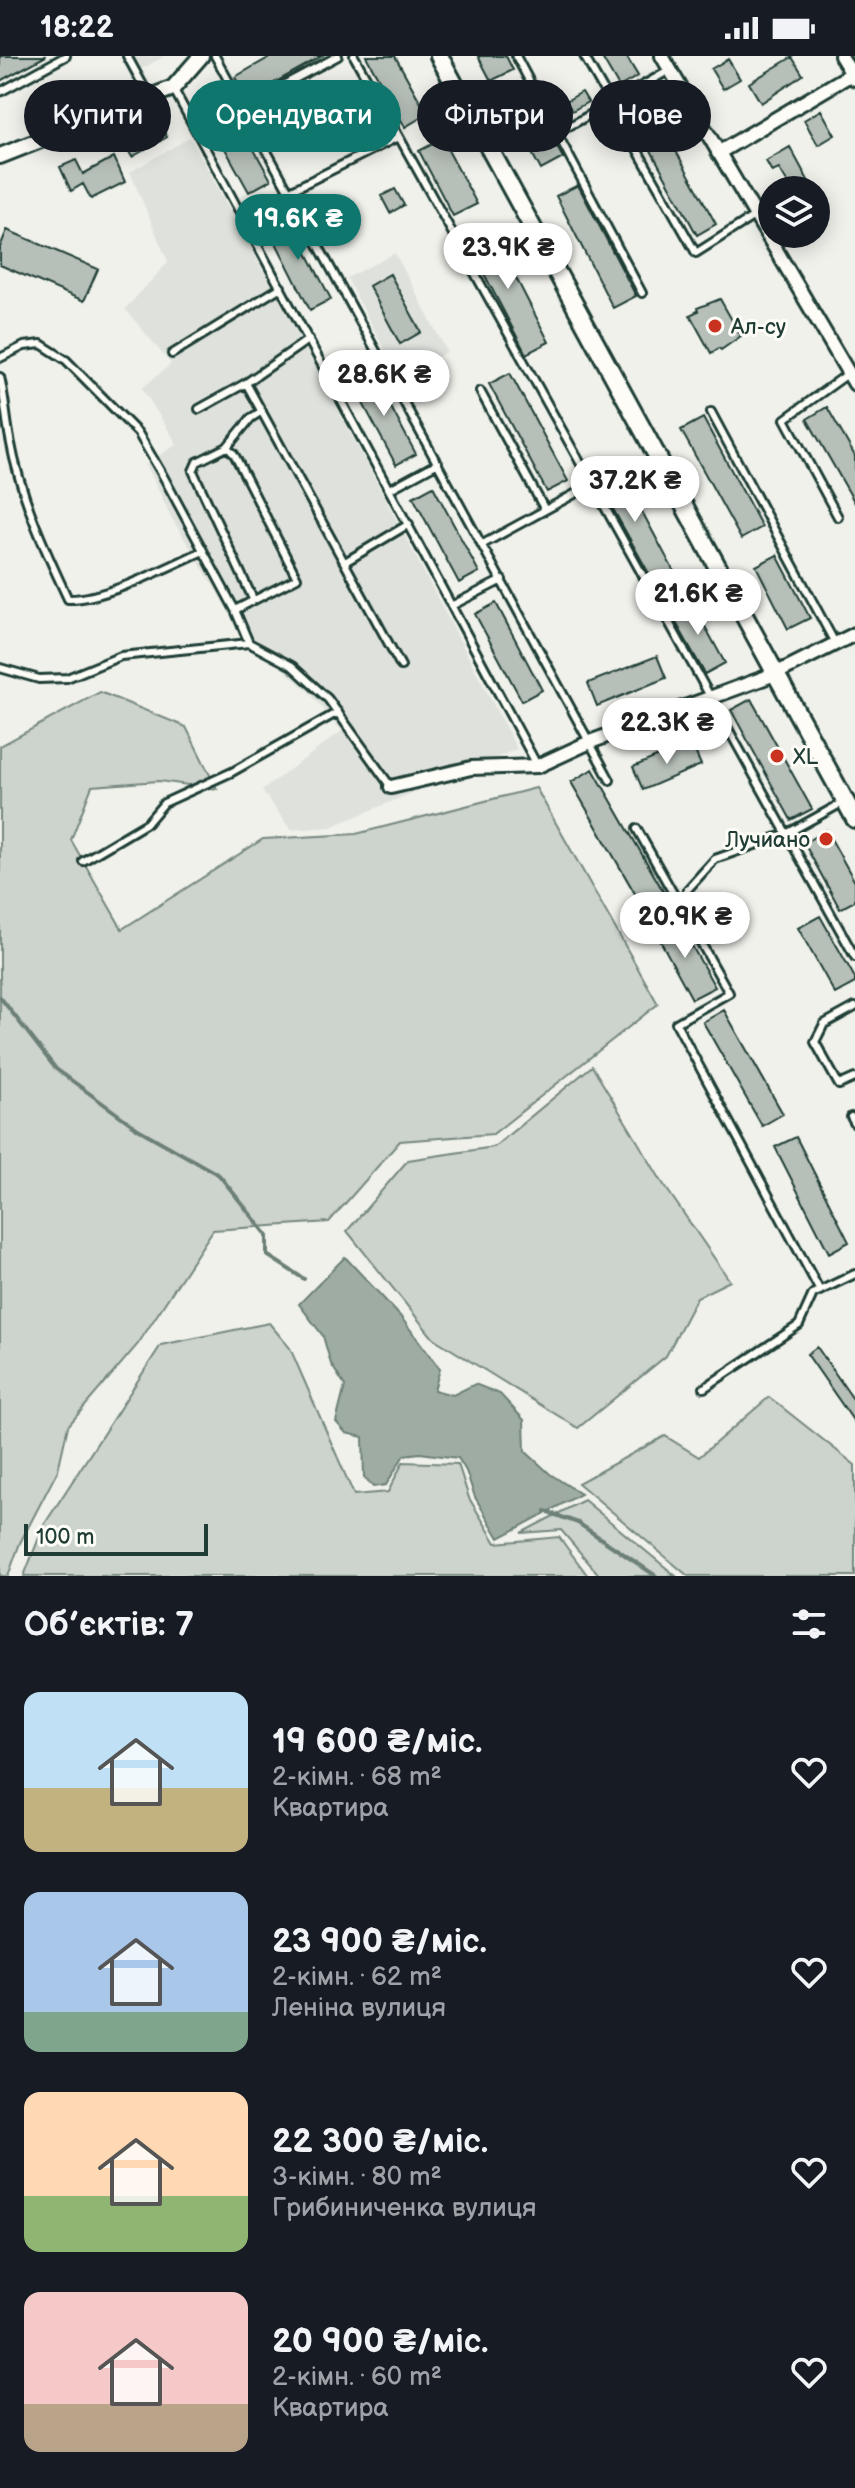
<!DOCTYPE html>
<html lang="uk">
<head>
<meta charset="utf-8">
<style>
	:root { --surface:#171b24; --page:#20242c; --text:#f1f3f6; --muted:#9ea1a6; --accent:#0f766e }
	body { margin:0; font-family:"Balsamiq Sans",sans-serif; background:var(--page); color:var(--text); height:100vh; display:flex; flex-direction:column; font-size:30px; white-space:nowrap }
	* { box-sizing:border-box; margin:0 }
	p { font-size:26px; color:var(--muted) }
	.icon { flex:none; width:44px; height:44px; fill:none; stroke:currentColor; stroke-width:2; stroke-linecap:round; stroke-linejoin:round }
	.map { position:relative; height:1520px; overflow:hidden }
	.panel { display:flex; flex-direction:column; background:var(--surface); flex:1 }
	.panel>* { flex:none }
	.banner { position:absolute; left:24px; top:24px; width:808px; height:72px; display:flex; gap:16px }
	.buttons { position:absolute; left:758px; top:120px; display:grid; gap:16px }
	.buttons a { display:grid; place-items:center; width:72px; height:72px; border-radius:50%; background:var(--surface); box-shadow:0 4px 20px #0003; font-size:40px }
	.scale { position:absolute; left:24px; bottom:20px; width:184px; box-sizing:border-box; padding-left:8px; border:4px solid #1f3d34; border-top:0; font-size:22px; line-height:28px; white-space:nowrap; color:#1f3d34; -webkit-text-stroke:6px #fdfcf7; paint-order:stroke }
	.price { position:absolute; translate:-50% -68px; padding:0 18px; border-radius:28px; background:#fff; color:#222; font-size:26px; line-height:52px; filter:drop-shadow(0 2px 4px #0008) }
	.price::after { content:''; position:absolute; left:50%; top:48px; width:24px; height:18px; margin-left:-12px; background:inherit; clip-path:polygon(0 0,100% 0,50% 100%) }
	.price.active { background:var(--accent); color:#fff }
	ul { padding:0; list-style:none }
	li { display:flex; align-items:center; gap:24px; height:200px; padding:0 24px }
	li span { display:grid; place-items:center; flex:none; width:224px; height:160px; border-radius:16px; color:#555 }
	li>.icon { margin-inline-start:auto }
	span .icon { width:96px; height:96px; fill:#fffc; stroke-width:1 }
	li b { font-size:34px }
	h2 { display:flex; justify-content:space-between; align-items:center; height:96px; padding:0 24px; font-size:34px }
	.chip { padding:0 28px; border-radius:36px; background:var(--surface); box-shadow:0 4px 20px #0003; font-size:28px; line-height:72px }
	.chip.active { background:var(--accent); color:#fff }
	.status { display:flex; justify-content:space-between; align-items:center; height:56px; padding:0 40px; background:var(--surface); direction:ltr }
	.status svg { height:22px; fill:currentColor }
	.map>svg:first-child { display:block }
	.built { fill:#dfe2dc }
	.green { fill:#cdd3cd; stroke:#768880; stroke-width:2 }
	.water { fill:#9faca4; stroke:#6c8077; stroke-width:2 }
	.lines { fill:none; stroke-linecap:round; stroke-linejoin:round }
	.stream { stroke:#6c8077; stroke-width:4 }
	.building { fill:#b6bfb8; stroke:#1f3d34; stroke-width:2 }
	.service-casing { stroke:#1f3d34; stroke-width:12 }
	.minor-casing { stroke:#1f3d34; stroke-width:18 }
	.tertiary-casing { stroke:#1f3d34; stroke-width:20 }
	.secondary-casing { stroke:#1f3d34; stroke-width:22 }
	.service { stroke:#fdfcf7; stroke-width:6 }
	.minor { stroke:#fdfcf7; stroke-width:12 }
	.tertiary { stroke:#fdfcf7; stroke-width:14 }
	.secondary { stroke:#fdfcf7; stroke-width:16 }
	.poi-dot { fill:#c8321e; stroke:#fdfcf7; stroke-width:3 }
	.labels { text-anchor:middle; stroke-width:6; stroke-linejoin:round; paint-order:stroke }
	.poi-label { font-size:22px; fill:#1f3d34; stroke:#fdfcf7; text-anchor:start }
</style>
</head>
<body>
<div class="status"><b>18:22</b><svg viewBox="0 0 49 12"><path d="M0 12V9h3v3zM5 12V6h3v6zM10 12V3h3v9zM15 12V0h3v12zM26 1h20v11H26zM47 4h2v5h-2z"/></svg></div>
<div class="map">
<svg width="855" height="1520" viewBox="0 0 855 1520">
	<rect width="100%" height="100%" fill="#f0f1eb"/>
	<filter id="ink" filterUnits="userSpaceOnUse"><feTurbulence type="fractalNoise" baseFrequency=".0125" numOctaves="2"/><feDisplacementMap in="SourceGraphic" scale="16" xChannelSelector="R" yChannelSelector="G"/><feConvolveMatrix kernelMatrix="1 2 1 2 8 2 1 2 1" color-interpolation-filters="sRGB"/></filter>
	<g filter="url(#ink)">
		<path class="built" d="M130,0H165L138,15Z
			M190,81L308,296L517,693L331,771L291,774L262,734L342,675L309,636L274,605L252,593L171,461L146,408L177,388L142,332L171,308L125,253L168,206L130,116Z
			M395,197L447,296L399,321L347,222Z"/>
		<path class="green" d="M100,636L186,671L217,733L159,725L92,730L71,784L122,873L263,783L356,778L536,732L658,948L493,1078L400,1085L329,1166L213,1174L138,1288L68,1370L58,1414L20,1487L8,1520H0V690Z
			M592,1010L662,1126L730,1225L697,1241L666,1300L578,1372L433,1282L347,1175L408,1104L494,1091Z
			M269,1267L290,1292L354,1439L388,1436L403,1406L458,1408L469,1442L496,1487L559,1481L588,1520H24L44,1469L161,1289Z
			M769,1341L855,1409V1520H688L578,1427L665,1380L699,1401Z
			M584,1444L676,1520H600L561,1474L521,1477Z"/>
		<path class="water" d="M345,1201L400,1260L440,1313L434,1334L453,1339L475,1328L500,1338L524,1364L525,1395L550,1418L581,1438L499,1482L475,1441L466,1415L458,1402L420,1397L404,1399L386,1429L373,1431L364,1421L363,1381L346,1377L336,1366L345,1330L331,1308L323,1280L299,1248Z"/>
		<g class="lines">
			<path class="stream" d="M0,941L56,1013L138,1073L219,1119L267,1179V1199L304,1223
				M545,1455L578,1467L656,1520"/>
		</g>
		<path class="building" d="M0,0H46L0,25Z
			M272,0H322L247,42L235,21Z
			M366,0H395L427,58L405,71Z
			M478,0H506L513,14L491,25Z
			M601,0H626L638,20L619,31Z
			M792,1L803,19L761,47L749,27Z
			M728,3L740,23L723,33L711,13Z
			M582,36L588,46L572,55L566,45Z
			M528,37L563,102L541,114L506,49Z
			M224,40L271,124L249,136L202,51Z
			M648,44L716,168L697,179L629,54Z
			M821,54L835,79L818,89L804,64Z
			M162,71L167,81L132,101L122,84L131,79L132,81L141,76L142,78L152,73L153,76Z
			M442,83L477,148L453,160L419,95Z
			M790,91L809,126L795,134H792L779,113L772,116L766,105Z
			M114,101L125,126L91,143L83,128L71,135L60,111L76,104L83,118Z
			M578,129L636,240L613,252L556,140Z
			M395,133L404,149L390,157L381,140Z
			M286,157L331,243L310,254L266,167Z
			M491,173L549,286L526,298L467,185Z
			M7,174L98,213L84,245L0,209V191Z
			M390,218L421,276L400,288L369,230Z
			M720,243L741,280L721,294L719,292L711,297L690,259L698,255L697,252Z
			M371,314L416,398L396,409L351,325Z
			M510,317L568,425L547,436L489,328Z
			M827,351L855,400V447L807,363Z
			M703,362L762,471L741,483L681,374Z
			M616,407L676,519L656,530L594,419Z
			M433,430L479,516L459,527L413,441Z
			M777,499L810,562L788,573L756,510Z
			M691,545L725,607L705,618L670,556Z
			M496,547L542,634L522,645L475,558Z
			M657,600L666,622L597,650L588,627Z
			M751,643L812,753L791,764L731,654Z
			M691,686L701,709L643,734L633,711Z
			M593,713L667,842L645,855L571,726Z
			M826,774L855,826V845L840,853L804,787Z
			M820,860L855,922V927L835,938L798,872Z
			M678,865L715,931L692,943L656,877Z
			M724,954L783,1058L762,1070L703,966Z
			M796,1081L849,1186L829,1197L775,1091Z
			M817,1291L855,1346V1367L807,1298Z"/>
		<g class="lines">
			<defs>
				<path id="service" d="M127,0L150,42
					M215,0L610,724
					M354,0L855,901
					M516,0L642,237
					M584,0L696,197L754,160
					M173,32L537,709
					M0,36L66,0
					M244,50L338,0
					M557,77L670,14
					M242,159L398,81
					M172,298L281,231
					M0,302L24,290L41,288L66,304L138,377L162,418L235,554L249,587
					M0,321C5,342 6,363 10,383C20,439 44,492 68,543C105,544 167,511 203,495
					M246,327L401,610
					M480,335L545,454
					M199,353L246,327L309,283
					M711,356L836,589
					M227,391L251,362L262,355
					M390,433L438,407
					M838,461L785,363L849,317
					M483,488L591,429
					M345,506L409,468
					M453,549L502,524
					M235,554L297,522L234,398L227,391L197,406L193,415L253,543
					M0,612L39,623L67,622L121,600L249,587L292,610L328,643L391,731
					M637,773L729,937L676,967L820,1235
					M83,805L147,767L164,747L232,716L338,656
					M686,858L687,834L715,803L786,778L842,747
					M855,951L824,968L815,986L839,1029L855,1022
					M851,1061L855,1068
					M704,1332L799,1269L813,1238L855,1218"/>
				<path id="minor" d="M662,0L855,328
					M841,0L855,23
					M718,97L855,16
					M391,731L471,712L538,710L590,686L775,618L855,578"/>
				<path id="tertiary" d="M0,100L173,32L201,0"/>
				<path id="secondary" d="M439,0L855,763"/>
			</defs>
			<use href="#service" class="service-casing"/>
			<use href="#minor" class="minor-casing"/>
			<use href="#tertiary" class="tertiary-casing"/>
			<use href="#secondary" class="secondary-casing"/>
			<use href="#service" class="service"/>
			<use href="#minor" class="minor"/>
			<use href="#tertiary" class="tertiary"/>
			<use href="#secondary" class="secondary"/>
		</g>
	</g>
	<g class="poi-dot">
		<circle cx="715" cy="270" r="8"/>
		<circle cx="777" cy="700" r="8"/>
		<circle cx="826" cy="783" r="8"/>
	</g>
	<g class="labels">
		<g class="poi-label">
			<text x="731" y="278">Ал-су</text>
			<text x="793" y="708">XL</text>
			<text x="810" y="791" text-anchor="end">Лучиано</text>
		</g>
	</g>
</svg>
<div class="buttons">
<a><svg class="icon" aria-label="layers" viewBox="0 0 24 24"><path d="M12 4l9 5-9 5-9-5zM3 14l9 5 9-5"/></svg></a>
</div>
<div class="scale">100 m</div>
<b class="price active" style="left:298px;top:206px">19.6K ₴</b>
<b class="price" style="left:508px;top:235px">23.9K ₴</b>
<b class="price" style="left:384px;top:362px">28.6K ₴</b>
<b class="price" style="left:635px;top:468px">37.2K ₴</b>
<b class="price" style="left:698px;top:581px">21.6K ₴</b>
<b class="price" style="left:667px;top:710px">22.3K ₴</b>
<b class="price" style="left:685px;top:904px">20.9K ₴</b>
<div class="banner">
<a class="chip">Купити</a>
<a class="chip active">Орендувати</a>
<a class="chip">Фільтри</a>
<a class="chip">Нове</a>
</div>
</div>
<section class="panel">
<h2>Об’єктів: 7<svg class="icon" aria-label="filters" viewBox="0 0 24 24"><path d="M4 7h16M4 17h16"/><circle cx="9" cy="7" r="2"/><circle cx="15" cy="17" r="2"/></svg></h2>
<ul>
<li><span style="background:linear-gradient(#bfe0f5 60%,#c2b280 0)"><svg class="icon" aria-label="home" viewBox="0 0 24 24"><path d="M3 11l9-7 9 7M6 9v11h12V9"/></svg></span><div><b>19 600 ₴/міс.</b><p>2-кімн. · 68 m²</p><p>Квартира</p></div><svg class="icon" aria-label="heart" viewBox="0 0 24 24"><path d="M12 20l-8-8c-3-5 5-10 8-4 3-6 11-1 8 4z"/></svg></li>
<li><span style="background:linear-gradient(#a9c7e8 75%,#7fa58c 0)"><svg class="icon" aria-label="home" viewBox="0 0 24 24"><path d="M3 11l9-7 9 7M6 9v11h12V9"/></svg></span><div><b>23 900 ₴/міс.</b><p>2-кімн. · 62 m²</p><p>Леніна вулиця</p></div><svg class="icon" aria-label="heart" viewBox="0 0 24 24"><path d="M12 20l-8-8c-3-5 5-10 8-4 3-6 11-1 8 4z"/></svg></li>
<li><span style="background:linear-gradient(#ffd9b3 65%,#8fb573 0)"><svg class="icon" aria-label="home" viewBox="0 0 24 24"><path d="M3 11l9-7 9 7M6 9v11h12V9"/></svg></span><div><b>22 300 ₴/міс.</b><p>3-кімн. · 80 m²</p><p>Грибиниченка вулиця</p></div><svg class="icon" aria-label="heart" viewBox="0 0 24 24"><path d="M12 20l-8-8c-3-5 5-10 8-4 3-6 11-1 8 4z"/></svg></li>
<li><span style="background:linear-gradient(#f6c9c9 70%,#b9a48a 0)"><svg class="icon" aria-label="home" viewBox="0 0 24 24"><path d="M3 11l9-7 9 7M6 9v11h12V9"/></svg></span><div><b>20 900 ₴/міс.</b><p>2-кімн. · 60 m²</p><p>Квартира</p></div><svg class="icon" aria-label="heart" viewBox="0 0 24 24"><path d="M12 20l-8-8c-3-5 5-10 8-4 3-6 11-1 8 4z"/></svg></li>
</ul>
</section>
</body>
</html>
